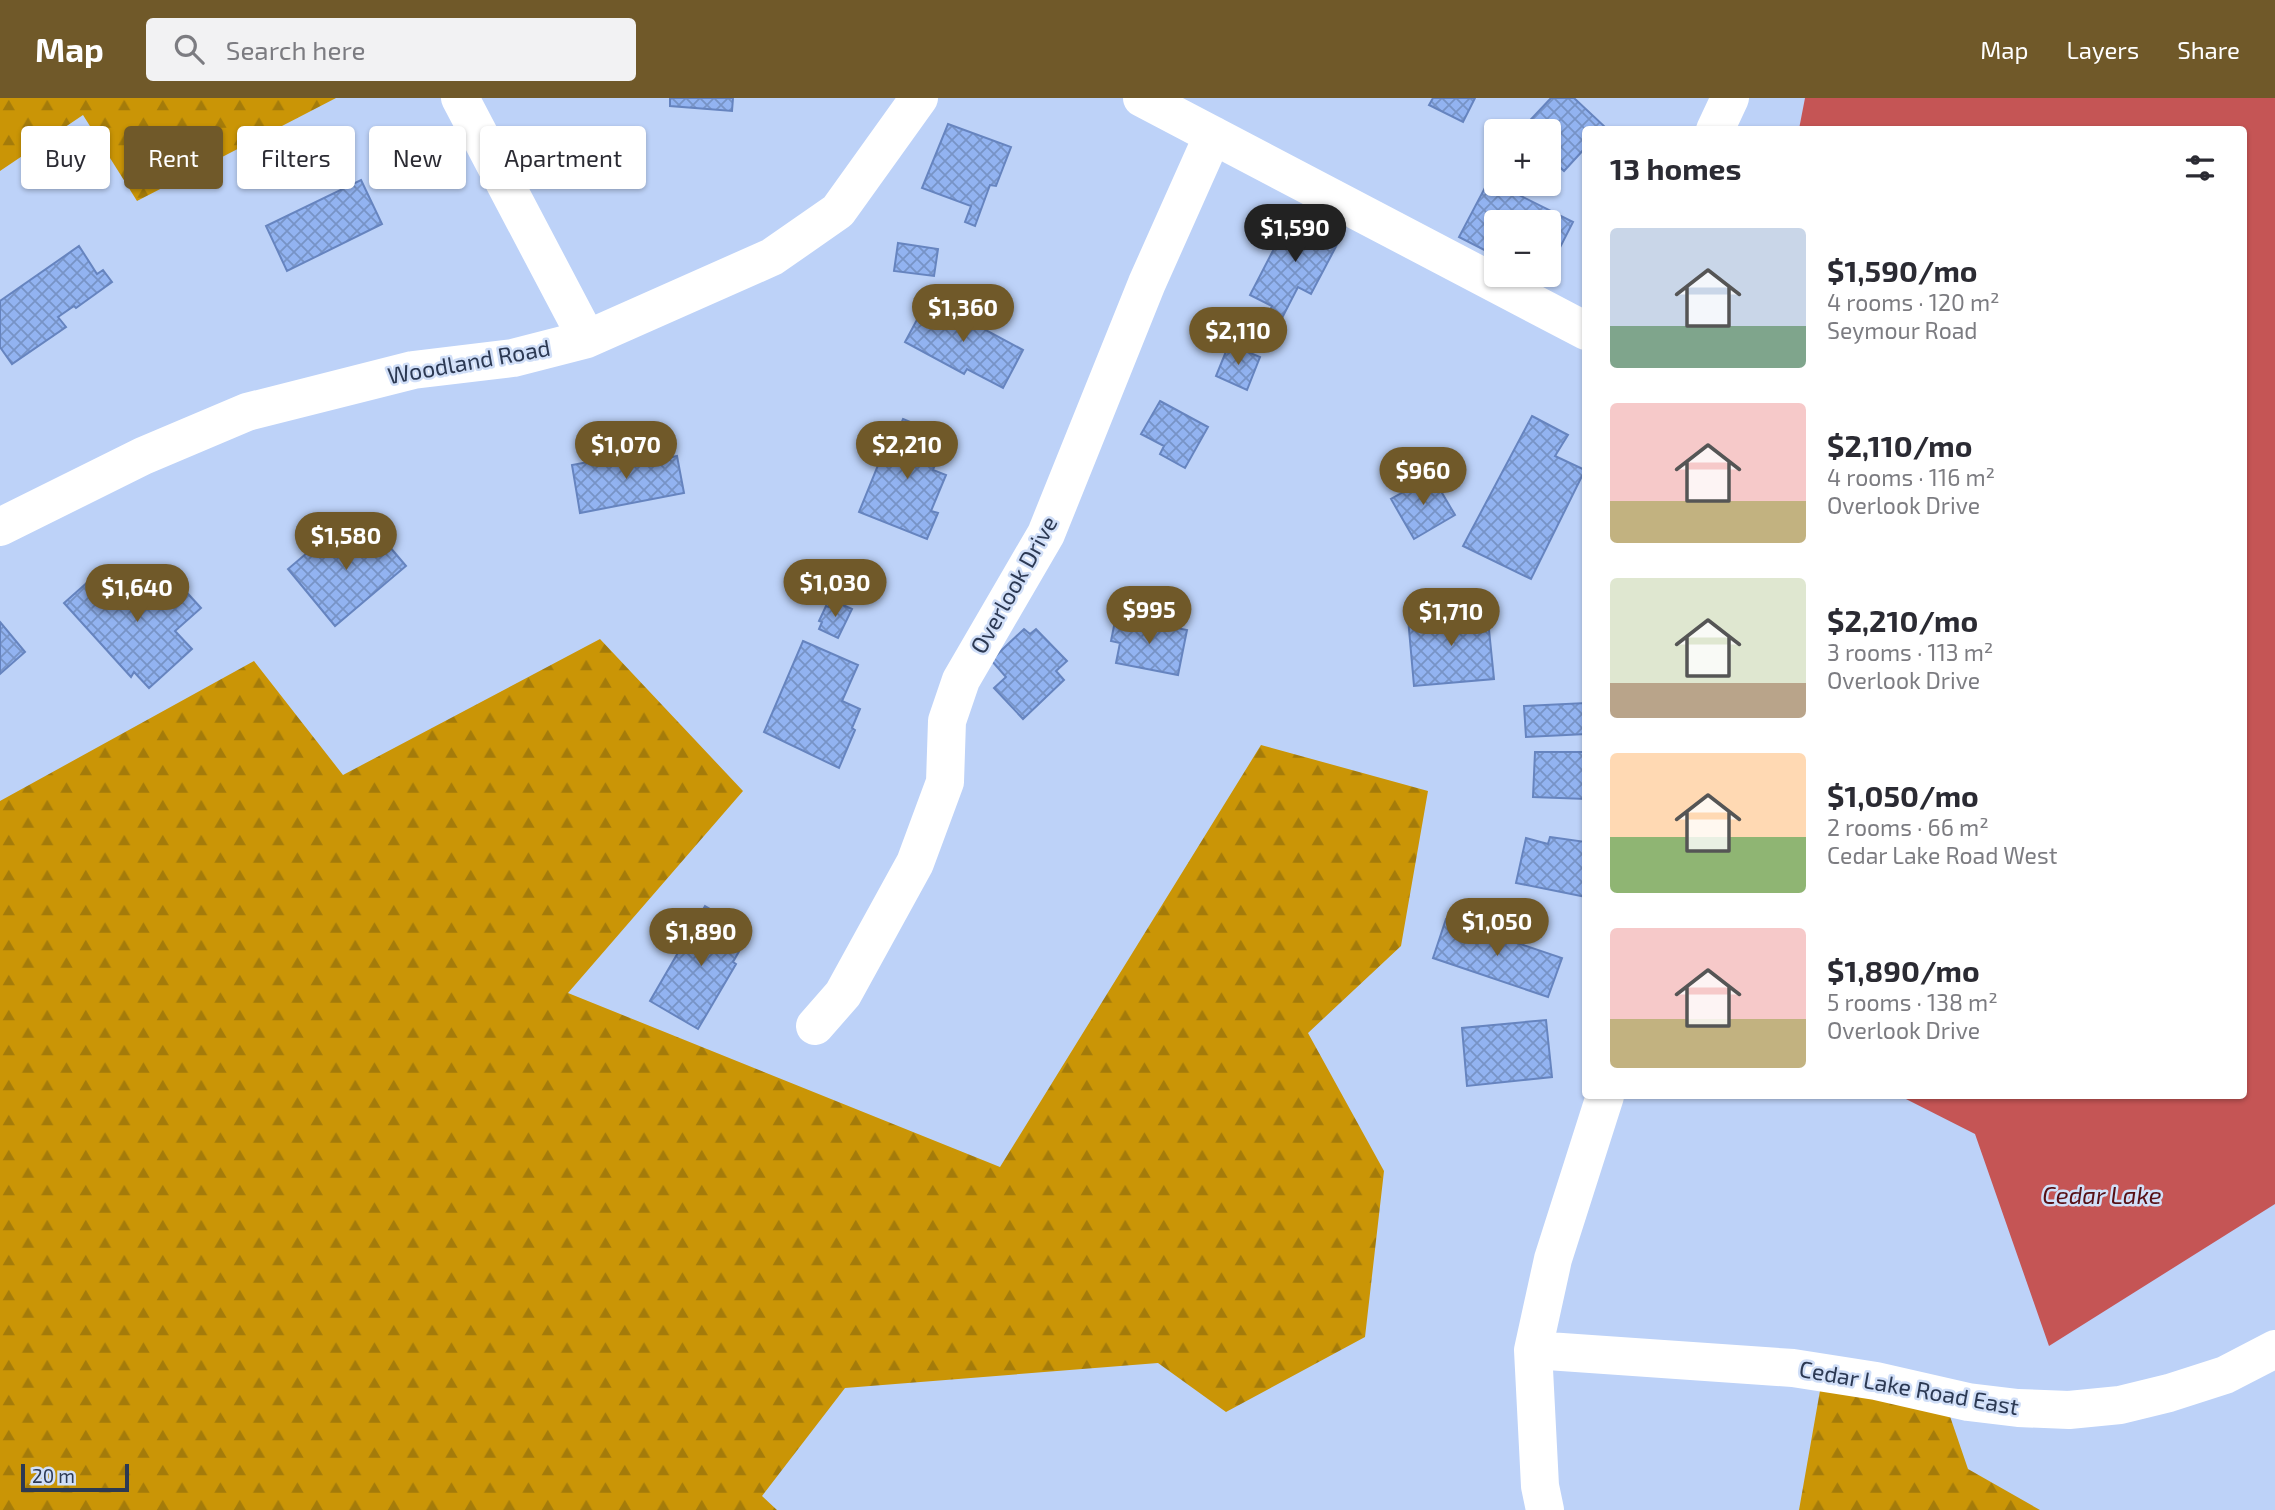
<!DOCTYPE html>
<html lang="en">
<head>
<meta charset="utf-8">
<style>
	:root { --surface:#fff; --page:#f2f2f3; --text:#2b2b33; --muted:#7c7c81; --accent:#705929 }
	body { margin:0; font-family:"Exo 2",sans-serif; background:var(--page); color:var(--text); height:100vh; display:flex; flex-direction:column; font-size:26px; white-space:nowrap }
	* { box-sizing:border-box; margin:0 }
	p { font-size:23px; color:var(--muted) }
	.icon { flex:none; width:38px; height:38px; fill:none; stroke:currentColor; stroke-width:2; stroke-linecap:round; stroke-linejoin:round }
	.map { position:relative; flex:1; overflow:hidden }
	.sheet { position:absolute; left:1582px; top:28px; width:665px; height:973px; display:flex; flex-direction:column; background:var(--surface); border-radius:7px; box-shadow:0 2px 5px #0004 }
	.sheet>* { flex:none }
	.guide { position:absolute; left:21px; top:28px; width:665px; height:63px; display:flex; gap:14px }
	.controls { position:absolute; left:1484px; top:21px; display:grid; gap:14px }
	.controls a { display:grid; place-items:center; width:77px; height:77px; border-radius:7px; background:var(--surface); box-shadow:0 2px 5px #0004; font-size:35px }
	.scale { position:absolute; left:21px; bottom:18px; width:108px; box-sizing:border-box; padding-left:7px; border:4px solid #2c3953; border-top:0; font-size:19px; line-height:24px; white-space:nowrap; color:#2c3953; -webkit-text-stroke:5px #d1dff8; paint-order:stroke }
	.price { position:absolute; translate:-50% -60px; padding:0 16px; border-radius:24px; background:var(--accent); color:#fff; font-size:23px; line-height:46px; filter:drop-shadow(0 2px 4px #0008) }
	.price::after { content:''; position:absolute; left:50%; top:42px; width:21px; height:16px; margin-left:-10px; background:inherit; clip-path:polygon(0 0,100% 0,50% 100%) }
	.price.on { background:#222; color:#fff }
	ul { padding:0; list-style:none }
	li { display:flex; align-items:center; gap:21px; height:175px; padding:0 28px }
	li span { display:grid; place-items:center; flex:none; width:196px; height:140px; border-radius:7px; color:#555 }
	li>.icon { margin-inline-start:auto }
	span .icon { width:84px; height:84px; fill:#fffc; stroke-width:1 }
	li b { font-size:30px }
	h2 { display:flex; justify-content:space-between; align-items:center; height:84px; padding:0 28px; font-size:30px }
	.tag { padding:0 24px; border-radius:7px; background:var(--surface); box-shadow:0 2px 5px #0004; font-size:24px; line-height:63px }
	.tag.on { background:var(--accent); color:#fff }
	header { display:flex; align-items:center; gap:42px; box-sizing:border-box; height:98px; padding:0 35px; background:var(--accent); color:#fff }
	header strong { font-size:33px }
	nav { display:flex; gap:38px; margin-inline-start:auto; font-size:24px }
	.search { width:490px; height:63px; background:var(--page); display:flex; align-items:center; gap:18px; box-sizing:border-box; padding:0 24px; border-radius:7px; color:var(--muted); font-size:26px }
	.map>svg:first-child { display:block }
	.forest { fill:url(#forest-firs) }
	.water { fill:#c55555 }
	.building { fill:url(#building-cross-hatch); stroke:#6684bf; stroke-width:2 }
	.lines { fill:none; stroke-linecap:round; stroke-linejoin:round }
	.minor { stroke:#fff; stroke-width:38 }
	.labels { text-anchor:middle; stroke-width:5; stroke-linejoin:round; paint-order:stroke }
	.street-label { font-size:23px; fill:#2c3953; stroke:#d1dff8 }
	.water-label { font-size:24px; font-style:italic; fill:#570f14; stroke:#d1dff8 }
</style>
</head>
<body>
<header>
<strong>Map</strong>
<div class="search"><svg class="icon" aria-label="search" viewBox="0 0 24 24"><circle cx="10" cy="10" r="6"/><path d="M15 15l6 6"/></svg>Search here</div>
<nav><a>Map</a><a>Layers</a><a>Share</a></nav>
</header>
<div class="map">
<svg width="2275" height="1412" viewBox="0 0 2275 1412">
	<defs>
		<pattern id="forest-firs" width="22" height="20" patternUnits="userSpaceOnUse" patternTransform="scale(1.75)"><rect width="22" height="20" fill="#ca9506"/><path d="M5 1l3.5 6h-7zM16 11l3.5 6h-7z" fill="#a47b0a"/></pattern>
		<pattern id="building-cross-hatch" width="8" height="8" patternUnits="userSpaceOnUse" patternTransform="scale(1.75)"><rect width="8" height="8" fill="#92b3f1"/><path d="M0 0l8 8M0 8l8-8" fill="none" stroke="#7793c6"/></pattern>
	</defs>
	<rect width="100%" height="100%" fill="#bdd2f8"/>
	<path class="forest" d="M0,0H336L137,103L83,17L0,73Z
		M600,541L743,693L568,895L1000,1069L1261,647L1428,693L1401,848L1308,935L1384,1073L1365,1239L1226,1314L1158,1265L845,1290L762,1398L777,1412H0V703L254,563L343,677Z
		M1824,1270L1940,1289L1968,1371L2040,1412H1799Z"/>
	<path class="water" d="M1805,0H2275V1106L2049,1248L1975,1036L1900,998H2244V32L1799,31Z"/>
	<path class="building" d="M670,0H733L732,13L670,8Z
		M1433,0H1475L1463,24L1429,7Z
		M1551,0H1574L1604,28L1601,32H1586V49L1564,73L1549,59V33L1521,32Z
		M948,26L1011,49L996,88L990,87L975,128L965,124L971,108L922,90Z
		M361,82L382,126L287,173L266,128Z
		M1489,82L1573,124L1549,171V124H1496V158L1459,139Z
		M1293,114L1341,139L1311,196L1298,189L1281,222L1268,216L1272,208L1250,197Z
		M898,145L938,151L934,178L894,173Z
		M79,148L97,176L103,172L112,184L76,210L74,208L58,219L66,229L12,266L0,249V203Z
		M928,201L1023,252L1003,290L967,271L964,276L905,244Z
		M1229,246L1260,259L1247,292L1216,278Z
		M1160,303L1208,329L1185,370L1160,356L1164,348L1141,336Z
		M1532,318L1568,337L1555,358L1585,372L1531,481L1463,448Z
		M903,321L946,339L933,372L946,377L931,413L938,415L927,441L859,414L885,350L890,352Z
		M652,352L654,363L677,358L684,395L580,415L572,367Z
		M1432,378L1455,417L1414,441L1391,401Z
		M372,428L406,468L335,528L288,471L334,432L347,448Z
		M98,475L124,503L146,483L153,490L169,475L201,510L175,533L192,551L149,590L134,574L131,579L64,505Z
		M832,502L852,511L838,540L819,531L822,524L819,523L826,508L829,509Z
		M1487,512L1494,581L1414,588L1408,520Z
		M1126,520L1187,532L1178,577L1116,565L1120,545L1111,543L1115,523L1125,525Z
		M0,524L25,554L0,576Z
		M1024,531L1030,536L1036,531L1067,563L1056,573L1064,582L1023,621L994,590L1006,579L991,562Z
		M803,543L858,567L842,603L860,611L852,630L855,632L839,670L764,634Z
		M1586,605V636L1526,639L1524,608Z
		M1535,654H1586V701L1533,699Z
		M1550,739L1586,744V799L1516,785L1526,740L1548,746Z
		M705,808L750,834L733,864L736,866L698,931L650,903Z
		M1446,821L1562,860L1548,899L1433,860Z
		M1546,922L1552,979L1467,988L1462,930Z"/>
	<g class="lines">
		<path class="minor" d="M460,0L587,241
			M1142,0L1586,233
			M1715,32L1730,0
			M0,429L143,358L247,314L413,272L513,260L587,241L772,159L838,113L919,0
			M815,928L843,896L915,765L945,684L947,623L961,582L1046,436L1147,185L1213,37
			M1533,1252L1793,1270L1876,1283L1968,1304L2018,1310L2069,1312L2120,1307L2169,1295L2225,1277L2275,1251
			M1545,1412L1540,1388L1533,1252L1553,1161L1605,998"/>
	</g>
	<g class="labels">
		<g class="street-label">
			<text transform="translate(469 264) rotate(-10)" y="8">Woodland Road</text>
			<text transform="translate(1014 487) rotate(-61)" y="8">Overlook Drive</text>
			<text transform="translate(1909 1290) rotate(10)" y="8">Cedar Lake Road East</text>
		</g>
		<g class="water-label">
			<text x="2102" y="1106">Cedar Lake</text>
		</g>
	</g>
</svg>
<div class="controls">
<a>+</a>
<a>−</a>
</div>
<div class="scale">20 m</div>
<b class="price on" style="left:1295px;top:166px">$1,590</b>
<b class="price" style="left:963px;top:246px">$1,360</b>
<b class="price" style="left:1238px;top:269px">$2,110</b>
<b class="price" style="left:626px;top:383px">$1,070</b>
<b class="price" style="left:907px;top:383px">$2,210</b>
<b class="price" style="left:1423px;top:409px">$960</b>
<b class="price" style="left:346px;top:474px">$1,580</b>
<b class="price" style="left:835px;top:521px">$1,030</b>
<b class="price" style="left:137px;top:526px">$1,640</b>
<b class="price" style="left:1149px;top:548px">$995</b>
<b class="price" style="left:1451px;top:550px">$1,710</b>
<b class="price" style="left:1497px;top:860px">$1,050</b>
<b class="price" style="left:701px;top:870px">$1,890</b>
<div class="guide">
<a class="tag">Buy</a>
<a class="tag on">Rent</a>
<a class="tag">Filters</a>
<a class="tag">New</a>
<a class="tag">Apartment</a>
</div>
<section class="sheet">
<h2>13 homes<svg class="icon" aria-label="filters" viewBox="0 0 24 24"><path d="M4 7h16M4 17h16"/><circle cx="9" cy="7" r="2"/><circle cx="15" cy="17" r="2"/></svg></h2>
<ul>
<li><span style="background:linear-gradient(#c9d6e8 70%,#7fa58c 0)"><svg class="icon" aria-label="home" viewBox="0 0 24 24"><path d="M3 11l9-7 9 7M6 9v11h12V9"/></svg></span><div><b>$1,590/mo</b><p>4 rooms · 120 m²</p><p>Seymour Road</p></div></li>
<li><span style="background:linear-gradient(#f6c9c9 70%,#c2b280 0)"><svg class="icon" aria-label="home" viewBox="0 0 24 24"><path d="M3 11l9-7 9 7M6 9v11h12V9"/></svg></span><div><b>$2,110/mo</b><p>4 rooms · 116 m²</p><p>Overlook Drive</p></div></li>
<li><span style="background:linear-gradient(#dfe7d0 75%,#b9a48a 0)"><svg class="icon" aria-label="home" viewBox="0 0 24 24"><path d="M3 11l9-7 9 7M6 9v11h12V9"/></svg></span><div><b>$2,210/mo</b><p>3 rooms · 113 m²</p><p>Overlook Drive</p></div></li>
<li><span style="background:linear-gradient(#ffd9b3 60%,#8fb573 0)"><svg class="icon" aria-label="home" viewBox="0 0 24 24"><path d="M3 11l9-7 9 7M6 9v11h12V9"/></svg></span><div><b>$1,050/mo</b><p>2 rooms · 66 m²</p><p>Cedar Lake Road West</p></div></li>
<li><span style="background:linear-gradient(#f6c9c9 65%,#c2b280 0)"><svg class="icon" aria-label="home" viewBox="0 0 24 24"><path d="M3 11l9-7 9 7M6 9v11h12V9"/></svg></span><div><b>$1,890/mo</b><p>5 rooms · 138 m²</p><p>Overlook Drive</p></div></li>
</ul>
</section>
</div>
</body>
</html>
